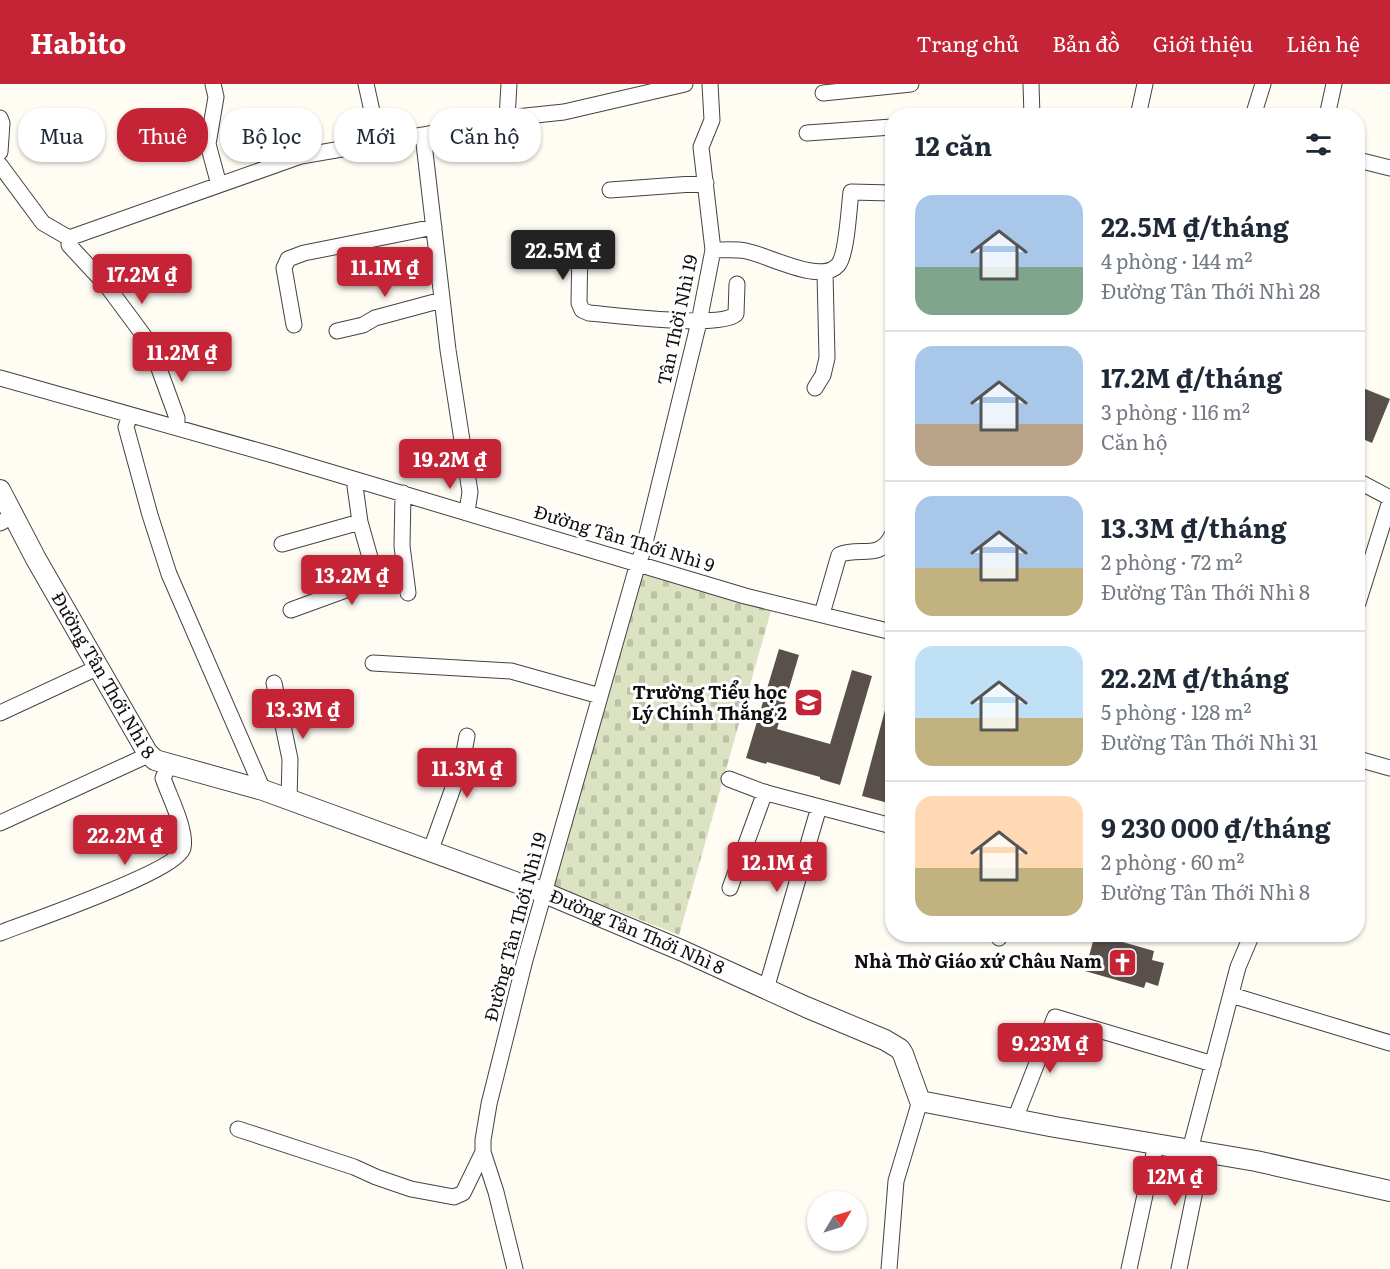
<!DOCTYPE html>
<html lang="vi">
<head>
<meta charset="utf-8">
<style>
	:root { --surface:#fff; --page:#f2f2f3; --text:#1f2937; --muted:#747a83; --line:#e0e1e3; --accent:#c52336 }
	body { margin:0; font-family:Literata,serif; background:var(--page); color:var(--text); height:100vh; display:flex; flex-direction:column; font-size:22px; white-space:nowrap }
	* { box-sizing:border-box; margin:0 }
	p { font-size:20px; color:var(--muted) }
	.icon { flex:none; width:33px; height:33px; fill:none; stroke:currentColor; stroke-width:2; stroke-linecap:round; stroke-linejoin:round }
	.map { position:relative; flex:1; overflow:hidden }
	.drawer { position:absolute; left:885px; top:24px; width:480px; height:834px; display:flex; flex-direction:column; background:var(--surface); border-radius:24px; box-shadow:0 2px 4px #0004 }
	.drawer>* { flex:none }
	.banner { position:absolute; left:18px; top:24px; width:570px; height:54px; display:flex; gap:12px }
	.needle { width:39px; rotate:52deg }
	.buttons { position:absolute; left:807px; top:1107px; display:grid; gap:12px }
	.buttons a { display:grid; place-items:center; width:60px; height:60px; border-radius:50%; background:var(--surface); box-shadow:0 2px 4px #0004; font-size:30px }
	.price { position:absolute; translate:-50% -51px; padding:0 14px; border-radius:6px; background:var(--accent); color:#fff; font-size:20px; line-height:39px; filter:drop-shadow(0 2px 3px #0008) }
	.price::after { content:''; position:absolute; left:50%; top:36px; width:18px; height:14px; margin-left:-9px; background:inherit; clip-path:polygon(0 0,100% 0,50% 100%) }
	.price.selected { background:#222; color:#fff }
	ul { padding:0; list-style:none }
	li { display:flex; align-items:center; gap:18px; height:150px; padding:0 30px }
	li+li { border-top:2px solid var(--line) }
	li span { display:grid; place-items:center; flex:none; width:168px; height:120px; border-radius:18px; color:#555 }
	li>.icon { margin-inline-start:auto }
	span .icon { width:72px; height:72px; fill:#fffc; stroke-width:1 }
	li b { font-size:26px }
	h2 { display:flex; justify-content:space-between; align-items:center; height:72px; padding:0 30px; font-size:26px }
	.pill { padding:0 21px; border-radius:24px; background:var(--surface); box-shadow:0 2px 4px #0004; font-size:21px; line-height:54px }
	.pill.selected { background:var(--accent); color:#fff }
	header { display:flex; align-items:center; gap:36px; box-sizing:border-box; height:84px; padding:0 30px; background:var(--accent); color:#fff }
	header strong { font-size:28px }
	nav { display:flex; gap:33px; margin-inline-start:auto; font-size:21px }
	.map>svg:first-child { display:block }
	.cemetery { fill:url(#cemetery-stones) }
	.building { fill:#59504c }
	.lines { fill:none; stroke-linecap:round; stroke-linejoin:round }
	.minor-casing { stroke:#434343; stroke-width:17 }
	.tertiary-casing { stroke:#434343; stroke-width:22 }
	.minor { stroke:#fff; stroke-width:15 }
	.tertiary { stroke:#fff; stroke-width:20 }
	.labels { text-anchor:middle; stroke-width:6; stroke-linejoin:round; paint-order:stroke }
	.street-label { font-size:18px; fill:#101010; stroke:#fff }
	.poi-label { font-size:18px; font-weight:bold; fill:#101010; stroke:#fff; text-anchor:end }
</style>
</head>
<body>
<header>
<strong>Habito</strong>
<nav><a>Trang chủ</a><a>Bản đồ</a><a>Giới thiệu</a><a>Liên hệ</a></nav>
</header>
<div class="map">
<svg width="1390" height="1185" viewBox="0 0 1390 1185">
	<defs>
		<pattern id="cemetery-stones" width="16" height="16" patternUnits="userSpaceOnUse" patternTransform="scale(1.5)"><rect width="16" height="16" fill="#dbe3c2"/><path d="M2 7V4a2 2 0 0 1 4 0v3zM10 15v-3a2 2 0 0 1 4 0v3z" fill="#bbc2a6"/></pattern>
	</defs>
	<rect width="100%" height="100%" fill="#fffcf4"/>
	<path class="cemetery" d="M637,485L771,527L679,851L554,802Z"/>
	<path class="building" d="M1358,302L1390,315L1372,359L1358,353Z
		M779,565L799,571L777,645L830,660L852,586L872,592L840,701L820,695V693L767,678L766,680L746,674Z
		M889,611L892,612V720L862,712Z
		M1095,850L1154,867L1152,876L1164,879L1158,902L1146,898L1144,904L1085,887Z"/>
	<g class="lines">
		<defs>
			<path id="minor" d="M213,0L216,13L208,60L219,101
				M366,0L379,59
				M1031,0L1032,32
				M823,9L911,0
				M1138,32L1145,0
				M1253,32L1263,0
				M1327,32L1334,0
				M0,34L2,39L0,68
				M507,34L509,0
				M807,49L892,43
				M423,51L448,266L470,408L467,428
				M1358,76L1390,84
				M0,81L43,139L69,154
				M610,106L706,99
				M69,154L301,72L423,51L507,34L564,28L685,0
				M69,154V161L107,202L150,260L177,334V344
				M580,161L579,219L582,226L589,229C614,231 720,245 736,230L737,200
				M713,166C724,166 736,165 746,167C768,171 821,201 838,181C847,171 849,122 851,108L892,109
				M294,241L284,184L288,175L304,169L434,143
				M337,247L363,241L375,234L442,216
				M0,294L273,371L745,512L892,548
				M815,304L823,291L827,274L825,189
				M130,331L126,343L150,431L169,490L263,706
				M1358,397L1390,414
				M403,409L402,462L408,509
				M0,439L13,432
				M282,460L360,438
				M1358,519L1390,417
				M291,526L368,498L373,491V484L360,438L354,395
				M822,530L839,471C860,462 880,477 892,451
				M373,579L511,587L600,612
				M274,599L290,675L289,717
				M0,629L99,583
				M1358,675L1390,684
				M729,695L763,708L892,742
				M0,739L144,673L147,669
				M430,768L462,679L467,652
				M730,804L765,708
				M0,849C28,838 178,787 183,764C187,746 169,712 163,694L170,680
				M999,854L1000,850
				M766,905L819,723
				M1231,911L1390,959
				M1015,1035L1055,933L1213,980
				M238,1045L354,1083L376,1093L411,1105L454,1113L463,1109L483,1068
				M1190,1066L1238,883L1252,850
				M515,1185L496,1108L483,1068V1056L489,1020L525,876L638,479L643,467L699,238L713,166L701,63L712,36L710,0
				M889,1185L896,1097L920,1017
				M1129,1185L1156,1060
				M1179,1185L1203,1068"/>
			<g id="tertiary">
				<path id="s1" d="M0,406L36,475L147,668L155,676L263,706L545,809L683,867L806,923L885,956L900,965L903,970L920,1017L1055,1043L1256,1077L1390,1107"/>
			</g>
		</defs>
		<use href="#minor" class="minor-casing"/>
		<use href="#tertiary" class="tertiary-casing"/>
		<use href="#minor" class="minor"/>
		<use href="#tertiary" class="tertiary"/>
	</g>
	<defs>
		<symbol id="school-square" viewBox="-11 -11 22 22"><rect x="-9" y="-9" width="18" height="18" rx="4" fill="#c52336" stroke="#fff"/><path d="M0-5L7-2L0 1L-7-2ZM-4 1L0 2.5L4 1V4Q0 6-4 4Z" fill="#fff"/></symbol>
		<symbol id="church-square" viewBox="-11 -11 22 22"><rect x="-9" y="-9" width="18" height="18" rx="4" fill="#c52336" stroke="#fff"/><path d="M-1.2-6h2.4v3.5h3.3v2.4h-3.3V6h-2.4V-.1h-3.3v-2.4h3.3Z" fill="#fff"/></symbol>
	</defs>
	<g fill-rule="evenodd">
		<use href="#school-square" x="792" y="602" width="33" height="33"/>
		<use href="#church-square" x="1106" y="862" width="33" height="33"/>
	</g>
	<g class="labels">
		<g class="street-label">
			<text transform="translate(678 236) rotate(-78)" y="6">Tân Thời Nhì 19</text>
			<text transform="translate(624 455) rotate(17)" y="6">Đường Tân Thới Nhì 9</text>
			<text dy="6" stroke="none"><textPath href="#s1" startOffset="212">Đường Tân Thới Nhì 8</textPath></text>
			<text transform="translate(516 843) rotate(-75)" y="6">Đường Tân Thới Nhì 19</text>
			<text dy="6" stroke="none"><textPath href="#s1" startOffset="824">Đường Tân Thới Nhì 8</textPath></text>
		</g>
		<g class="poi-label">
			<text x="787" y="615">Trường Tiểu học<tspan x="787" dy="21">Lý Chính Thắng 2</tspan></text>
			<text x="1102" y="884">Nhà Thờ Giáo xứ Châu Nam</text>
		</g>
	</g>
</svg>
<div class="buttons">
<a><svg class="needle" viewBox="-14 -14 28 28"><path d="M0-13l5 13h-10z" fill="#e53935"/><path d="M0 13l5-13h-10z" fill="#747a83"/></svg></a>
</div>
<b class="price selected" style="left:563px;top:197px">22.5M ₫</b>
<b class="price" style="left:385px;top:214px">11.1M ₫</b>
<b class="price" style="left:142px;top:221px">17.2M ₫</b>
<b class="price" style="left:182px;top:299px">11.2M ₫</b>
<b class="price" style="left:450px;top:406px">19.2M ₫</b>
<b class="price" style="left:352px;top:522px">13.2M ₫</b>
<b class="price" style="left:303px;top:656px">13.3M ₫</b>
<b class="price" style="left:467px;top:715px">11.3M ₫</b>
<b class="price" style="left:125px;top:782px">22.2M ₫</b>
<b class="price" style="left:777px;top:809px">12.1M ₫</b>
<b class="price" style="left:1050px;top:990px">9.23M ₫</b>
<b class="price" style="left:1175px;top:1123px">12M ₫</b>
<div class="banner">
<a class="pill">Mua</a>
<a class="pill selected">Thuê</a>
<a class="pill">Bộ lọc</a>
<a class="pill">Mới</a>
<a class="pill">Căn hộ</a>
</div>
<section class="drawer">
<h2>12 căn<svg class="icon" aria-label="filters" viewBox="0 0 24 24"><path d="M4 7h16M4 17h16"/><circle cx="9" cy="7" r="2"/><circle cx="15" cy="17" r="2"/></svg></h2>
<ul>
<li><span style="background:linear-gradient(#a9c7e8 60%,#7fa58c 0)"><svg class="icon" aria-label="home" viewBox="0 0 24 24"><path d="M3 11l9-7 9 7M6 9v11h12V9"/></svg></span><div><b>22.5M ₫/tháng</b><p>4 phòng · 144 m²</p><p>Đường Tân Thới Nhì 28</p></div></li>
<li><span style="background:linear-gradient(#a9c7e8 65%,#b9a48a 0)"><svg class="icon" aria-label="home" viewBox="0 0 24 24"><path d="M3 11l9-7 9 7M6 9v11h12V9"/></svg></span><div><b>17.2M ₫/tháng</b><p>3 phòng · 116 m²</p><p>Căn hộ</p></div></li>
<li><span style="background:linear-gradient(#a9c7e8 60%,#c2b280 0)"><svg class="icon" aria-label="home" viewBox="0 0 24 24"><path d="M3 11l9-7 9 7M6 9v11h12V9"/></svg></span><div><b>13.3M ₫/tháng</b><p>2 phòng · 72 m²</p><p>Đường Tân Thới Nhì 8</p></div></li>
<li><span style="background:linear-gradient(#bfe0f5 60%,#c2b280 0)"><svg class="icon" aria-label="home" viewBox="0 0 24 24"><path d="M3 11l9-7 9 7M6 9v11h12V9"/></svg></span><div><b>22.2M ₫/tháng</b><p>5 phòng · 128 m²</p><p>Đường Tân Thới Nhì 31</p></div></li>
<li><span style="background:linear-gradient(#ffd9b3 60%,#c2b280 0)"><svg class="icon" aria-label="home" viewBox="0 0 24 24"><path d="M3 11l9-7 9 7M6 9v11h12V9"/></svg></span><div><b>9 230 000 ₫/tháng</b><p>2 phòng · 60 m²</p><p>Đường Tân Thới Nhì 8</p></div></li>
</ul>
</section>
</div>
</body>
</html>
